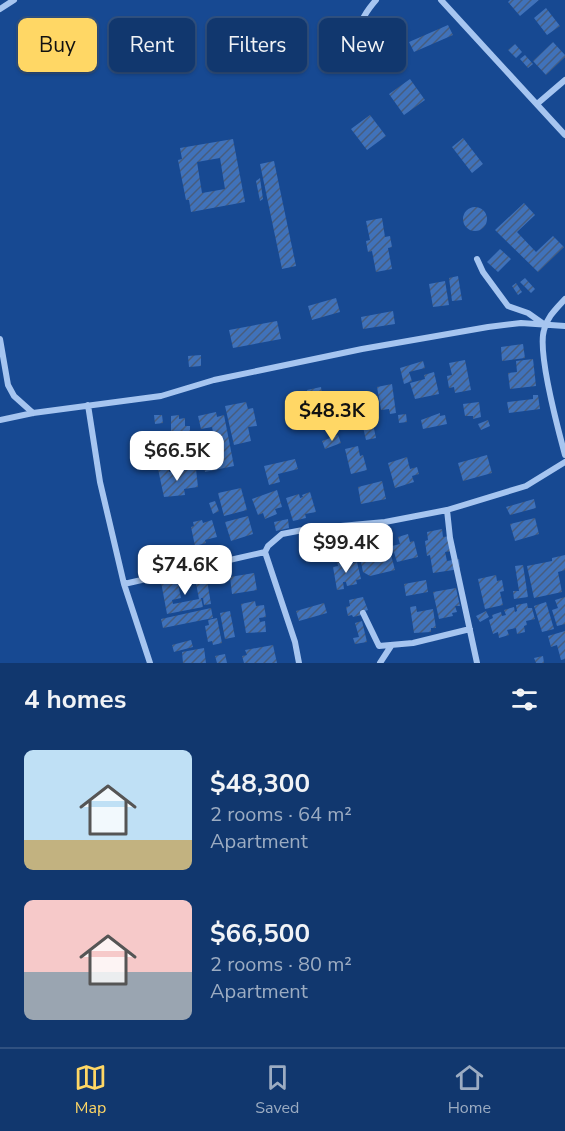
<!DOCTYPE html>
<html lang="en">
<head>
<meta charset="utf-8">
<style>
	:root { --surface:#11376e; --page:#1a3f73; --text:#f1f3f6; --muted:#9cacc2; --line:#305181; --accent:#ffd765 }
	body { margin:0; font-family:"Nunito Sans",sans-serif; background:var(--page); color:var(--text); height:100vh; display:flex; flex-direction:column; font-size:22px; white-space:nowrap }
	* { box-sizing:border-box; margin:0 }
	p { font-size:20px; color:var(--muted) }
	.icon { flex:none; width:33px; height:33px; fill:none; stroke:currentColor; stroke-width:2; stroke-linecap:round; stroke-linejoin:round }
	.map { position:relative; height:663px; overflow:hidden }
	.drawer { display:flex; flex-direction:column; background:var(--surface); flex:1 }
	.drawer>* { flex:none }
	.hud { position:absolute; left:18px; top:18px; width:530px; height:54px; display:flex; gap:12px }
	.price { position:absolute; translate:-50% -51px; padding:0 14px; border-radius:12px; background:#fff; color:#222; font-size:20px; line-height:39px; filter:drop-shadow(0 2px 3px #0008) }
	.price::after { content:''; position:absolute; left:50%; top:36px; width:18px; height:14px; margin-left:-9px; background:inherit; clip-path:polygon(0 0,100% 0,50% 100%) }
	.price.on { background:var(--accent); color:#111 }
	ul { padding:0; list-style:none }
	li { display:flex; align-items:center; gap:18px; height:150px; padding:0 24px }
	li span { display:grid; place-items:center; flex:none; width:168px; height:120px; border-radius:9px; color:#555 }
	li>.icon { margin-inline-start:auto }
	span .icon { width:72px; height:72px; fill:#fffc; stroke-width:1 }
	li b { font-size:26px }
	h2 { display:flex; justify-content:space-between; align-items:center; height:72px; padding:0 24px; font-size:26px }
	.chip { padding:0 21px; border-radius:9px; background:var(--surface); box-shadow:0 2px 4px #0004,0 0 0 2px var(--line); font-size:21px; line-height:54px }
	.chip.on { background:var(--accent); color:#111 }
	.menu { display:flex; justify-content:space-around; align-items:center; height:84px; border-top:2px solid var(--line); background:var(--surface); font-size:16px; color:var(--muted) }
	.menu a { display:grid; justify-items:center; gap:3px }
	.menu .on { color:var(--accent) }
	.map>svg:first-child { display:block }
	.building { fill:url(#building-hatch); fill-rule:evenodd }
	.lines { fill:none; stroke-linecap:round; stroke-linejoin:round }
	.minor { stroke:#a6c5f0; stroke-width:6 }
</style>
</head>
<body>
<div class="map">
<svg width="565" height="663" viewBox="0 0 565 663">
	<defs>
		<pattern id="building-hatch" width="6" height="6" patternUnits="userSpaceOnUse" patternTransform="scale(1.5)"><rect width="6" height="6" fill="#4072ba"/><path d="M-1 1l2-2M0 6l6-6M5 7l2-2" fill="none" stroke="#475d7e"/></pattern>
	</defs>
	<rect width="100%" height="100%" fill="#174992"/>
	<path class="building" d="M510,0H539L520,16L508,2Z
		M546,8L560,26L547,35L534,18Z
		M448,25L453,35L414,52L409,42Z
		M553,42L565,55V57L546,75L533,61Z
		M515,44L522,52L516,58L508,50Z
		M525,55L533,64L528,68L520,59Z
		M410,79L425,100L404,115L389,94Z
		M370,115L386,136L367,150L351,129Z
		M463,138L483,164L472,173L452,147Z
		M233,139L245,202L191,212L189,200H186L178,160L182,159L180,148ZM220,158L225,189L202,193L197,162Z
		M274,161L296,266L282,269L260,164Z
		M260,178L263,199L260,201L256,181Z
		M524,203L535,215L517,232L536,252L553,236L564,247L538,272L495,230Z
		M463 219a12 12 0 1 1 24 0a12 12 0 1 1-24 0Z
		M382,218L385,237L390,236L392,247L388,248L392,269L376,272L372,251L368,252L366,241L370,240L366,221Z
		M500,249L511,259L498,272L487,262Z
		M458,276L462,300L452,301L449,278Z
		M525,278L535,289L531,293L520,282Z
		M445,281L449,305L433,307L429,284Z
		M516,283L522,292L518,295L512,286Z
		M336,298L340,312L312,320L308,306Z
		M393,311L395,324L363,329L361,317Z
		M277,321L281,339L233,348L229,330Z
		M523,344L525,358L502,361L501,347Z
		M201,355V366L189,367L188,356Z
		M533,359L536,386L510,389L508,373L517,372L516,361Z
		M465,360L471,390L455,393L454,387L449,388L447,376L452,375L449,363Z
		M423,361L425,368L409,372L412,381L404,384L400,368Z
		M434,372L439,394L415,399L410,383L425,379L424,375Z
		M392,384L396,413L390,414L389,409L381,410L377,387Z
		M321,387L322,393L328,391L332,406L301,415L296,399L308,396L307,390Z
		M356,393L358,402H362L365,417L352,419L354,425L344,427L337,397Z
		M533,395H538L540,409L509,413L507,402L533,399Z
		M246,402L248,409L253,408L257,426L248,427L251,441L234,445L225,406Z
		M479,402L481,417L473,419V416H465L463,404Z
		M216,412L217,417L224,415L234,466L205,472L203,462L218,459L212,427L201,429L198,416Z
		M440,413V416L445,415L447,424L423,429L421,420Z
		M406,414L407,422L399,423L398,415Z
		M154,415H162L163,423L155,424Z
		M179,415V419L185,418V426H190V434L180,437V442H171V416Z
		M488,420L490,426L481,430L478,424Z
		M373,424L376,438L366,440L363,427Z
		M338,435L341,443L325,449L322,441Z
		M195,446L196,454L177,456L176,447Z
		M358,446L360,456L363,455L367,470L351,474L345,449Z
		M487,455L492,473L463,481L458,463Z
		M407,457L410,469L417,467L419,474L412,476L414,482L395,488L388,463Z
		M295,459L298,469L278,474L280,482L269,485L264,466Z
		M169,468V472L196,469L198,487L184,489L185,495L164,497L158,469Z
		M382,481L386,499L361,504L358,487Z
		M241,488L247,510L224,516L218,493Z
		M277,490L282,507L275,509L277,514L265,519L263,513L258,515L252,499Z
		M310,492L316,512L305,514L306,518L293,521L286,498L299,494L300,498L303,497L302,495Z
		M534,499L536,508L510,515L506,507Z
		M215,501L219,511L213,514L209,503Z
		M248,516L253,534L231,541L225,522Z
		M535,518L539,534L515,541L510,524Z
		M288,519L289,528L276,531L274,522Z
		M202,520L203,523L212,520L217,537L205,540L206,543L195,546L191,527L194,526L193,522Z
		M442,529L443,537L450,536L452,551L445,552L447,561L459,559L460,569L433,573L430,555L427,556L425,541L428,540L427,532Z
		M408,534L410,542L414,541L418,557L397,562L392,546L400,544L398,537Z
		M387,540L395,570L370,576L363,572L358,547Z
		M565,555V570L558,572L562,592L534,598L527,566L552,561V558Z
		M348,558L350,564L357,562L361,579L356,580L357,584L347,586L346,582H343L344,589L337,590L333,567L338,566L337,561Z
		M523,565L528,597L514,599L513,591H519L515,566Z
		M254,573L257,590L232,594L230,577Z
		M206,574L211,604L204,605L203,598H201L203,607L167,614L161,582L177,579L181,598L172,600L173,604L199,599L195,578Z
		M496,575L497,581L502,580L504,591L500,592L503,605L485,609L478,579Z
		M426,580L428,592L406,596L404,584Z
		M456,588L460,606H455L457,612L452,613L453,616L439,619L433,592Z
		M363,597L368,610L365,611L366,614L353,617L352,615L348,616L346,607L350,606L349,600Z
		M565,597V624L557,626L552,610L558,608L555,600Z
		M255,601L256,606L264,605L266,617L259,618L260,622L265,621L266,632L246,633L241,604Z
		M546,602L554,629L542,632L534,606Z
		M324,603L327,613L299,621L296,611Z
		M527,603L528,608H532L535,619L526,621L527,625L524,626L525,632L517,634L516,628L507,630L509,635L499,638L498,632L493,634L489,620L493,618L492,615L501,612L502,616L506,615L504,610L514,607L515,612L517,611L516,605Z
		M416,606L417,612L433,609L436,628H431V632L414,633L410,607Z
		M211,608L213,618L163,628L161,619Z
		M230,611L235,637L225,639L220,613Z
		M486,611L489,617L480,622L476,616Z
		M217,618L222,643L213,645L212,641L208,642L205,626L209,625L208,620Z
		M362,621L367,642L355,644L353,638L359,637L355,623Z
		M565,631V659L561,660L557,645L551,647L548,636Z
		M191,640L193,647L174,652L172,645Z
		M273,645L277,663H244L242,656L247,655L245,650Z
		M204,648L206,663H183L182,652Z
		M225,654L227,663H217L215,656Z
		M543,656L544,663H536L534,658Z"/>
	<g class="lines">
		<path class="minor" d="M376,0C343,38 365,46 400,64
			M441,0L565,135
			M0,9L14,0
			M537,104L565,80
			M477,259L483,272L508,306L528,313L545,325
			M565,299C556,309 547,317 544,330C537,353 558,429 565,455
			M0,339L8,385L14,396L33,413
			M88,405L100,482L124,584L150,663
			M0,420L33,413L161,396L214,380L362,349L488,327L521,323L565,326
			M447,510L450,538L477,663
			M124,584L265,552
			M363,613L379,646L413,643L470,629
			M299,663L295,642L265,552L268,546L282,534L308,529L385,522L447,510L526,486L565,462
			M380,663L391,646"/>
	</g>
</svg>
<b class="price on" style="left:332px;top:442px">$48.3K</b>
<b class="price" style="left:177px;top:482px">$66.5K</b>
<b class="price" style="left:346px;top:574px">$99.4K</b>
<b class="price" style="left:185px;top:596px">$74.6K</b>
<div class="hud">
<a class="chip on">Buy</a>
<a class="chip">Rent</a>
<a class="chip">Filters</a>
<a class="chip">New</a>
</div>
</div>
<section class="drawer">
<h2>4 homes<svg class="icon" aria-label="filters" viewBox="0 0 24 24"><path d="M4 7h16M4 17h16"/><circle cx="9" cy="7" r="2"/><circle cx="15" cy="17" r="2"/></svg></h2>
<ul>
<li><span style="background:linear-gradient(#bfe0f5 75%,#c2b280 0)"><svg class="icon" aria-label="home" viewBox="0 0 24 24"><path d="M3 11l9-7 9 7M6 9v11h12V9"/></svg></span><div><b>$48,300</b><p>2 rooms · 64 m²</p><p>Apartment</p></div></li>
<li><span style="background:linear-gradient(#f6c9c9 60%,#9aa5b1 0)"><svg class="icon" aria-label="home" viewBox="0 0 24 24"><path d="M3 11l9-7 9 7M6 9v11h12V9"/></svg></span><div><b>$66,500</b><p>2 rooms · 80 m²</p><p>Apartment</p></div></li>
</ul>
</section>
<nav class="menu">
<a class="on"><svg class="icon" aria-label="map" viewBox="0 0 24 24"><path d="M3 6l6-2 6 2 6-2v14l-6 2-6-2-6 2zM9 4v14M15 6v14"/></svg>Map</a>
<a><svg class="icon" aria-label="saved" viewBox="0 0 24 24"><path d="M7 4h10v16l-5-4-5 4z"/></svg>Saved</a>
<a><svg class="icon" aria-label="home" viewBox="0 0 24 24"><path d="M3 11l9-7 9 7M6 9v11h12V9"/></svg>Home</a>
</nav>
</body>
</html>
